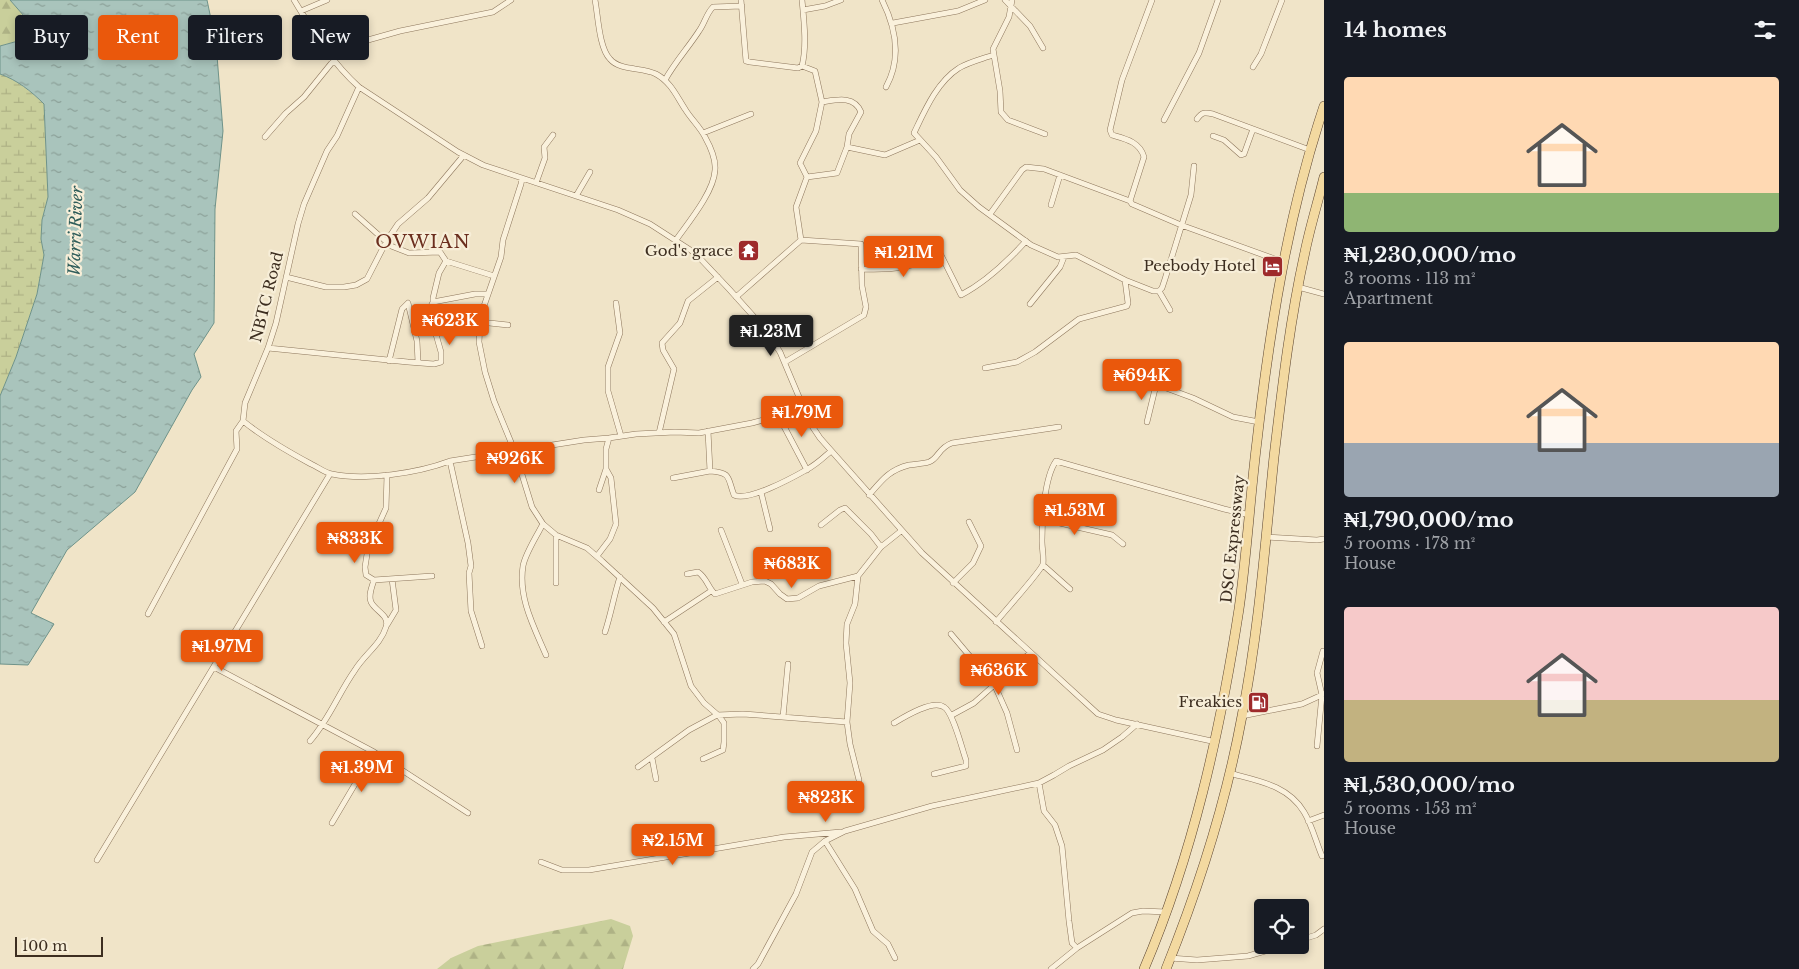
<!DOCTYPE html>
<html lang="en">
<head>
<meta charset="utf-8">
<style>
	:root { --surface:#171b24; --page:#242831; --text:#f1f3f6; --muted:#9ea1a6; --accent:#ea580c }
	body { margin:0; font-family:"Libre Baskerville",serif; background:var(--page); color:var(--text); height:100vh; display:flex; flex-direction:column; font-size:19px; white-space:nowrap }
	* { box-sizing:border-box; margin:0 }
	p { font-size:16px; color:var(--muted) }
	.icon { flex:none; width:28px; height:28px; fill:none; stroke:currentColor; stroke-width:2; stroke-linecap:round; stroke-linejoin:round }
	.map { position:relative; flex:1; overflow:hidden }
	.side { display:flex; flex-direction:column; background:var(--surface); width:475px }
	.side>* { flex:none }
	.hud { position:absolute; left:15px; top:15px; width:475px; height:45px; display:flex; gap:10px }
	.controls { position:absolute; left:1254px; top:899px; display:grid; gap:10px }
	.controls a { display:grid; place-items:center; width:55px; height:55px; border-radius:5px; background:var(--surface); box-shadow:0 2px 8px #0003; font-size:25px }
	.scale { position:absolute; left:15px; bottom:12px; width:88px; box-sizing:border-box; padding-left:5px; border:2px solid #3d2e20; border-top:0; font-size:14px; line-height:18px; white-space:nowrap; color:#3d2e20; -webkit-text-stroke:4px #f7eed8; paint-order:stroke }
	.price { position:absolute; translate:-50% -42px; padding:0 11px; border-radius:5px; background:var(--accent); color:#fff; font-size:16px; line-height:32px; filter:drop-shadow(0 1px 2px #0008) }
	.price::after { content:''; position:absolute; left:50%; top:30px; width:15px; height:11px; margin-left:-8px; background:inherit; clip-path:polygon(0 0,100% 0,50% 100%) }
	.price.current { background:#222; color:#fff }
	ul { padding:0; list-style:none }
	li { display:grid; align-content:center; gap:10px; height:265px; padding:0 20px }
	li span { display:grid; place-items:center; height:155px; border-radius:5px; color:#555 }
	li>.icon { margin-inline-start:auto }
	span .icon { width:90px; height:90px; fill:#fffc; stroke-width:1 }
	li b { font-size:21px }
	h2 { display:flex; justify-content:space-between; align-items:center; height:60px; padding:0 20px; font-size:21px }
	.pill { padding:0 18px; border-radius:5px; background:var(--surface); box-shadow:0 2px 8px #0003; font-size:18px; line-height:45px }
	.pill.current { background:var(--accent); color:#fff }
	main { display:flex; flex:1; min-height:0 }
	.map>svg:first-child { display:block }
	.forest { fill:url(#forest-firs) }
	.wetland { fill:url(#wetland-marsh) }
	.water { fill:url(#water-ripples); stroke:#6f938a }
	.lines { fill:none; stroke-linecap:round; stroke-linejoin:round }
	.minor-casing { stroke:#8d765c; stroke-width:6 }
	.primary-casing { stroke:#5b4430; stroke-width:10 }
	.minor { stroke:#faf1dc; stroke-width:5 }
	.primary { stroke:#f3d9a0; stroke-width:9 }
	.labels { text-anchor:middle; stroke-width:4.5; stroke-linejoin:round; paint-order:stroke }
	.poi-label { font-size:15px; fill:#3d2e20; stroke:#f7eed8; text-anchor:end }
	.street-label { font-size:15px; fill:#3d2e20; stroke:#f7eed8 }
	.water-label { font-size:16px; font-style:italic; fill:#2f5d5a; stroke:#f7eed8 }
	.quarter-label { font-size:18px; letter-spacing:1px; fill:#6b2e1e; stroke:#f7eed8 }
</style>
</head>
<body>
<main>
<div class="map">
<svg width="1324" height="969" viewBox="0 0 1324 969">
	<defs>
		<pattern id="forest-firs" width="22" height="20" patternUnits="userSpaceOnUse" patternTransform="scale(1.25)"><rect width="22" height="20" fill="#c9cf9b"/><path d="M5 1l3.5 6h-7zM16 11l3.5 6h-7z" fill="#aeb285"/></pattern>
		<pattern id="wetland-marsh" width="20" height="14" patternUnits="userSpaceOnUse" patternTransform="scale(1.25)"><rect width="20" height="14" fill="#c9cf9b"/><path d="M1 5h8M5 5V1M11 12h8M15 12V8" fill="none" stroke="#aeb285"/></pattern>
		<pattern id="water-ripples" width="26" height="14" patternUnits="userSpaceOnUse" patternTransform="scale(1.25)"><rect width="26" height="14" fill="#a9c4bc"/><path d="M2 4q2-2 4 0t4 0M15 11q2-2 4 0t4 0" fill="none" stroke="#8ba098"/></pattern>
	</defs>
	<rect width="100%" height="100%" fill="#f0e4c8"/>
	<path class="forest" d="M0,0H10L24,16L26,27L23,37L18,41L0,46Z
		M611,919L630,926L633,936L623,969H437L451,958L478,946Z"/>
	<path class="wetland" d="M0,74C17,80 30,91 44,104L48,197L42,220L41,239L44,255L37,294L16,357L0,396Z"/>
	<path class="water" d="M10,0H207L216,43L223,131L215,209L214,323L194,354L201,377L192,390L135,492L67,550L31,613L54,624L28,665L0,664V396L16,357L37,294L44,255L41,239L42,220L48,197L44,104C31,91 17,80 0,74V46L18,41L23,37L26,27L24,16Z"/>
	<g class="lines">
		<defs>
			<path id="minor" d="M294,0C313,31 331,62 359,87L458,152L483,165L618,210L650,224L695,253L729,289L764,328L780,352L810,423L820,438L922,553L1098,714L1116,720L1216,742
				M595,0C598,15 599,48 610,59C620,71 642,67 656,74C671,82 677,97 685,109C691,119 700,127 705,137C710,146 716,160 715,170C714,192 688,223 676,240
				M741,0L746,61L750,62L798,68L802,66C807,46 804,21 802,0
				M882,0C896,28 902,58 886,87
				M1005,0L1030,26L1043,48
				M1012,0L1009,17L993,49L1000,91L1001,112L1008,120L1045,134
				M1152,0L1122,80L1110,130L1112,135C1126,139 1140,142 1144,157L1130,201L1132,204L1181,225L1283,262
				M803,10L825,6L841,0
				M301,11L327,0
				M893,23L958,11L985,0
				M993,55C982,59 969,62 959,68C937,82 925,110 914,133L936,157L960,190L979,207L1031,245L1058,257L1076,255L1125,280L1153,291H1159L1162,288L1165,279L1191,195L1194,166
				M1253,67L1261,54L1282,0
				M665,80C675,62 688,48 699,31C705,23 706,14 713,7L742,6
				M359,87L337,136L327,151L304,204L298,224L276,323L268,348L245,403L243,421C264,438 287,451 311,464C318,467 325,473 332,474C366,481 418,473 450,461L584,440L609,438L636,434L675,432L699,433L752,423L804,409
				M1197,119C1202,112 1205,112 1213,114L1310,150
				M1164,120L1199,53L1218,0
				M703,133L751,114
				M1213,136L1224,140L1241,155L1244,154L1253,129
				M265,137L286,113L304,97L334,60L342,53L368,40L400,31L493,12L511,0
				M847,147L885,155L920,140
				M807,177L837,173L847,147L849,134L861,112C854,95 836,100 822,102
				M522,179L521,184L503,240L501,257L484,306L480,322L479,342L485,372L494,401L515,452L532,507L543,524L556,535L587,548L602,561L653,608L674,634L691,686L704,703L719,716L724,723V742L723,750L703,759
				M536,183L545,158L544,147L553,135
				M576,196L590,172
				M1051,205L1060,175
				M990,214L1022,170L1026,167L1044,169L1130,201
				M801,240L796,207L807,177L800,163L816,131L822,102L815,71L802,66
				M446,261L494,276
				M861,269C894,270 910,269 940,253L961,295C986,282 1007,262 1026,241
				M286,277L326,287H344L356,285L367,279L386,242L398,224L428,198L464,155
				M1298,287L1324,294
				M1159,291L1170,310
				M736,297L801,240L861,244L862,286L866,307L864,315L785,362
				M433,302L475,294H487
				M616,303L620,333L608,367V391L621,436
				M1030,304L1060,267L1064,257
				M480,322L508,325
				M268,348L408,362L434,364L441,362V352L429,310L433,302V298L439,273L446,261L440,252L409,253L391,246L355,214
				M389,361L402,309L408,303L417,341L418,362
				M985,368L1017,362L1035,352L1079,319L1127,306L1128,303L1125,280
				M1121,376L1166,388L1193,398L1233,417L1259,422
				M778,415L807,470
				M1147,422L1156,385
				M659,433L674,369L663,350L662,343L680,323L688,301L718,277
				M450,461L468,543L471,566L469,573L471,611L482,646
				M710,471C732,473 727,477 734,495C748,502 792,478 806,470C816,465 823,458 831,451
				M387,475L386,508L368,548L365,567L366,575L374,580L432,576
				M673,478L710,471L708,431
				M599,490L606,469
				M761,492L770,529
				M869,495C882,480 889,470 909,465C915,464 923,464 929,462C939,458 938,448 952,443L1059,427
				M1042,519L1112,535L1123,544
				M543,524C537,535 525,554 523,566C518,598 534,627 546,655
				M821,525L840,510L845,508L871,534L881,547
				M721,530L742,584
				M556,535V583
				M1267,537L1317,540L1324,539
				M597,556L610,539L616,524L611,478L606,469V449L609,438
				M1043,565L1070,589
				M687,574L698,572C707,578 708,588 715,594L752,582L765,581L771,584L780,594L787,599L798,598L819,586L858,576L881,547L901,531
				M858,576L855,604L847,624L846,643L850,683L847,722L850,744L859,780
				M953,583L973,563L981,546L969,522
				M148,614L237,449L236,431L243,421
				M664,622L711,591
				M996,622C1003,613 1041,571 1043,564C1044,558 1042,548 1042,541C1042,521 1044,478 1056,461L1224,509L1250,515
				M387,625L396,610L392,579
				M605,632C611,614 614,595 620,577
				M951,634L995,686L1007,713L1017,750
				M214,667L374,752L468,813
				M952,715L974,703L1030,653
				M1242,716L1302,704L1324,694
				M783,717L788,664
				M894,723C904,717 933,699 944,707C953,712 962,749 966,760V766L934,774
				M310,741C330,718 338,694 355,670C364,655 381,644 386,627C390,615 375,611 371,602C368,595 372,587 374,580
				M1317,746L1322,695L1317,673L1323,651
				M652,758L656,779
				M638,767L689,730L717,715L743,714L847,722
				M1229,773C1258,781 1288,785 1304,812C1312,825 1316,842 1322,856
				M1039,783L1044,811L1055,825L1062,846L1069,921L1072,943L1077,948
				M1308,821L1324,815
				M332,823L374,752
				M825,841L855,889L873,931L888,944L895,958
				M97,860L330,474
				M541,862L562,870H589L784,837L841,832
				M1300,940L1316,935L1324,929
				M1170,958L1197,960L1248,956L1286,945
				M753,969L758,964L796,894L812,852L825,841L845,831L932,806L1039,783L1054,775L1069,766L1103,750L1122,737L1137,724
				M1051,969L1077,948L1132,913L1143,911L1166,912"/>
			<path id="primary" d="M1144,969C1193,854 1220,732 1239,609C1247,553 1250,497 1257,441C1270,327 1288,214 1324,106
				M1166,969C1199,887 1226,803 1242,716C1259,630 1265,544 1274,457C1282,389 1290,319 1305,252C1310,227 1318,202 1324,177"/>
		</defs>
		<use href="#minor" class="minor-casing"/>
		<use href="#primary" class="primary-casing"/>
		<use href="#minor" class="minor"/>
		<use href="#primary" class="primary"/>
	</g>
	<defs>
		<symbol id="temple-square" viewBox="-11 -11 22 22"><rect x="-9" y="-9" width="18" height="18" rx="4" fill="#9e2a2b" stroke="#f7eed8"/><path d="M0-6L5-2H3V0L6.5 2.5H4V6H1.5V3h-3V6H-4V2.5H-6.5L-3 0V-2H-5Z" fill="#fff"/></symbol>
		<symbol id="hotel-square" viewBox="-11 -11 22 22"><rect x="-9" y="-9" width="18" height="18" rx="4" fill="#9e2a2b" stroke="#f7eed8"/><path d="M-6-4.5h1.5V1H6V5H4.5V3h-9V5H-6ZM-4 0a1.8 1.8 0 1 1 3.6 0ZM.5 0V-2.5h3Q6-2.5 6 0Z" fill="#fff"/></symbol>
		<symbol id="fuel-square" viewBox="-11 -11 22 22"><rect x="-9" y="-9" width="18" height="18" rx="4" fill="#9e2a2b" stroke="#f7eed8"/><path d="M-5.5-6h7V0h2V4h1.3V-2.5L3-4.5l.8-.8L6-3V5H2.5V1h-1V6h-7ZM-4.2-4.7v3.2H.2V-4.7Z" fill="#fff"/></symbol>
	</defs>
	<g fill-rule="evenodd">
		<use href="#temple-square" x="736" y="238" width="25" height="25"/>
		<use href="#hotel-square" x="1260" y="254" width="25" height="25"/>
		<use href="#fuel-square" x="1246" y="690" width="25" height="25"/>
	</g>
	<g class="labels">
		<g class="poi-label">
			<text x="733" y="256">God's grace</text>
			<text x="1256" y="271">Peebody Hotel</text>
			<text x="1242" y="707">Freakies</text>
		</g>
		<g class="street-label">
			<text transform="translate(267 297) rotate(-76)" y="5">NBTC Road</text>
			<text transform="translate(1233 539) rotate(-84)" y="5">DSC Expressway</text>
		</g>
		<g class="water-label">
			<text transform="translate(75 231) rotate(-88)" y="6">Warri River</text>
		</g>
		<g class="quarter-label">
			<text x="423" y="248">OVWIAN</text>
		</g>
	</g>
</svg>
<div class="controls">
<a><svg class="icon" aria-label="locate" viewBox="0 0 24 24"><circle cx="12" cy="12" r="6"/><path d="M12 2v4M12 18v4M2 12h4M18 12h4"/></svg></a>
</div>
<div class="scale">100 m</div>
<b class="price" style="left:904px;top:278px">₦1.21M</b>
<b class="price" style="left:450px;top:346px">₦623K</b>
<b class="price current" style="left:771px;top:357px">₦1.23M</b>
<b class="price" style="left:1142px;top:401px">₦694K</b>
<b class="price" style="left:802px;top:438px">₦1.79M</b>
<b class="price" style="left:515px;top:484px">₦926K</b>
<b class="price" style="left:1075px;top:536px">₦1.53M</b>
<b class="price" style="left:355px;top:564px">₦833K</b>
<b class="price" style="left:792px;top:589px">₦683K</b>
<b class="price" style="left:222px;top:672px">₦1.97M</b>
<b class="price" style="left:999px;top:696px">₦636K</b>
<b class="price" style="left:362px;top:793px">₦1.39M</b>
<b class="price" style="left:826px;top:823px">₦823K</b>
<b class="price" style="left:673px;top:866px">₦2.15M</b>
<div class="hud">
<a class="pill">Buy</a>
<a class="pill current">Rent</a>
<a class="pill">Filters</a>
<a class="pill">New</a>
</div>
</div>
<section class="side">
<h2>14 homes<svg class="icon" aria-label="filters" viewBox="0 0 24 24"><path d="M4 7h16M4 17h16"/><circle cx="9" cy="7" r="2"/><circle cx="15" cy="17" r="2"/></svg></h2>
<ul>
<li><span style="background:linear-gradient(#ffd9b3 75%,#8fb573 0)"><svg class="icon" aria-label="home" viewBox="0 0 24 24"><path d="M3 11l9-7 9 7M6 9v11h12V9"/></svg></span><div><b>₦1,230,000/mo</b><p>3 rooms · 113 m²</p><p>Apartment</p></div></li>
<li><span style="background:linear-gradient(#ffd9b3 65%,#9aa5b1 0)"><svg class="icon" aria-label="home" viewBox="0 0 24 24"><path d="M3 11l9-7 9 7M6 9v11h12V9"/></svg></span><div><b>₦1,790,000/mo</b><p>5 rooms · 178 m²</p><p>House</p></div></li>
<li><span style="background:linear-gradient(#f6c9c9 60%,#c2b280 0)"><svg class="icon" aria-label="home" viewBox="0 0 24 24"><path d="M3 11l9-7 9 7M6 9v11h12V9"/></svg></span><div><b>₦1,530,000/mo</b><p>5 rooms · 153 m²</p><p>House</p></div></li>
</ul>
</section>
</main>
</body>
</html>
